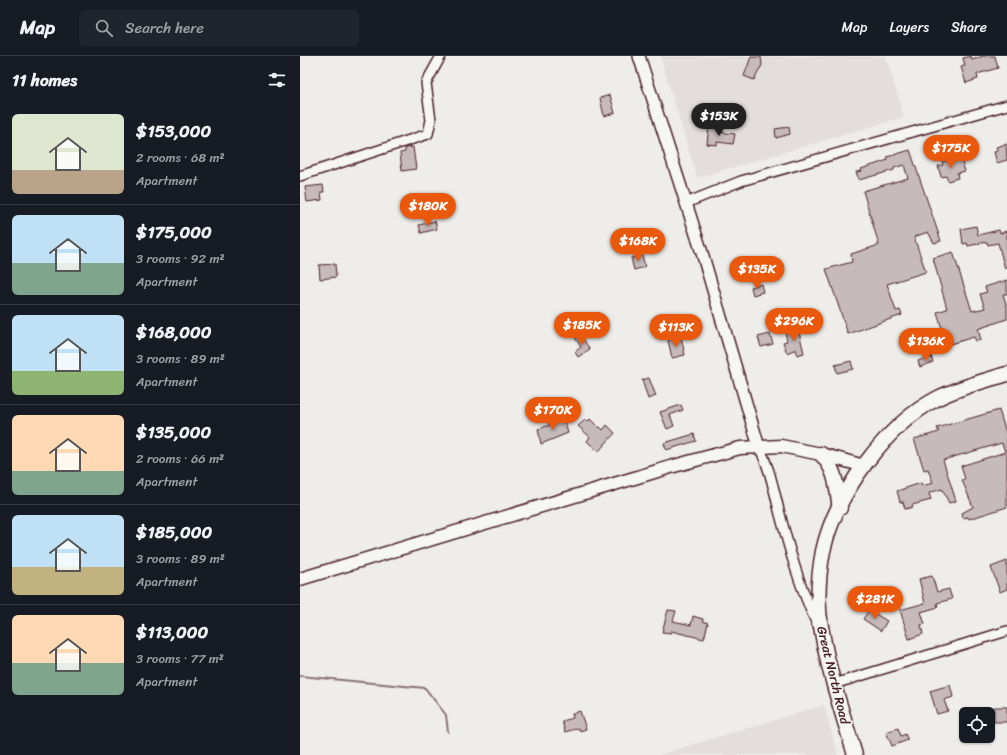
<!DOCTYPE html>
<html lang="en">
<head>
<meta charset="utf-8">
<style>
	:root { --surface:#171b24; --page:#20242c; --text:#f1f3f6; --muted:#9ea1a6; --line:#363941; --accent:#ea580c }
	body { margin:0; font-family:Sriracha,sans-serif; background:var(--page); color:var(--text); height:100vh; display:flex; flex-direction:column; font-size:15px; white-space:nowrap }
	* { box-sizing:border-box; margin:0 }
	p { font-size:13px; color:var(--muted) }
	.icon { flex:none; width:22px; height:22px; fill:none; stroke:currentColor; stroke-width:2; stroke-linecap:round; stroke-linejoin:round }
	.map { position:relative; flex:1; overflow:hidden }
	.side { display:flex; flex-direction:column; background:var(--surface); width:300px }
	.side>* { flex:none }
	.buttons { position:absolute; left:659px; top:651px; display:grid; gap:8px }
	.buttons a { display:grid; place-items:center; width:36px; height:36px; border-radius:6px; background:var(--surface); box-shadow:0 1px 3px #0004; font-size:20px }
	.price { position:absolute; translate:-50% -34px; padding:0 9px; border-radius:14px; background:var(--accent); color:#fff; font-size:13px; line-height:26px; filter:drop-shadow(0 1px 2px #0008) }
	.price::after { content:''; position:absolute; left:50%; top:24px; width:12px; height:9px; margin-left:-6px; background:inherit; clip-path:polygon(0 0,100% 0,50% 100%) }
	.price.active { background:#222; color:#fff }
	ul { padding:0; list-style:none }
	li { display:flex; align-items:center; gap:12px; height:100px; padding:0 12px }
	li+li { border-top:1px solid var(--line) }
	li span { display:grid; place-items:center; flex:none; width:112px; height:80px; border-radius:6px; color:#555 }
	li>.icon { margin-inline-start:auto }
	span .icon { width:48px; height:48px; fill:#fffc; stroke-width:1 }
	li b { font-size:17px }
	h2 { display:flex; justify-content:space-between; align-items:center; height:48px; padding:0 12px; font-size:17px }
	header { display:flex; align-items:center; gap:24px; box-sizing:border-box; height:56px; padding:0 20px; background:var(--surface); border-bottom:1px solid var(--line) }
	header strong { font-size:19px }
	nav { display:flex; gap:22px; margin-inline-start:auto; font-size:14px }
	.search { width:280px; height:36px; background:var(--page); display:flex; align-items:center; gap:10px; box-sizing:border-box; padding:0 14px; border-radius:6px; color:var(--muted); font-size:15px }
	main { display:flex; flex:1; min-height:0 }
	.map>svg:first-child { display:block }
	.built { fill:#e3dedc }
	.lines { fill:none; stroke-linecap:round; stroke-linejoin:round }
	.stream { stroke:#8a6f74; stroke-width:2 }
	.building { fill:#c6babb; stroke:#4a1f2b }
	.minor-casing { stroke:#4a1f2b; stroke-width:12 }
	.tertiary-casing { stroke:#4a1f2b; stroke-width:14 }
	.secondary-casing { stroke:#4a1f2b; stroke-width:15 }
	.trunk-casing { stroke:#4a1f2b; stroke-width:17 }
	.minor { stroke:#f6f6f2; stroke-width:9 }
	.tertiary { stroke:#f6f6f2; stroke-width:11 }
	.secondary { stroke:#f6f6f2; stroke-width:12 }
	.trunk { stroke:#f6f6f2; stroke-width:14 }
	.labels { text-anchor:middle; stroke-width:3.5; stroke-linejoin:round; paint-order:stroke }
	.street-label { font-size:13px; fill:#4a1f2b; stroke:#f6f6f2 }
</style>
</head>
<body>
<header>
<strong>Map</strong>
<div class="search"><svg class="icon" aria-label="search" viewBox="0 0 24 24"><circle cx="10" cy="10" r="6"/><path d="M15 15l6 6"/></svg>Search here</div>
<nav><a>Map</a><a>Layers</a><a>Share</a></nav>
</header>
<main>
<section class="side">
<h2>11 homes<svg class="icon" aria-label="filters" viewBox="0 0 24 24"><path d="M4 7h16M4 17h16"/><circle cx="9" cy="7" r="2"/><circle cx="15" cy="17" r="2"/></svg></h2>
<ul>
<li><span style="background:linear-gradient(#dfe7d0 70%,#b9a48a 0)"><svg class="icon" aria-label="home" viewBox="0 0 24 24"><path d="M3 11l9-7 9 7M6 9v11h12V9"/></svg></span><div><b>$153,000</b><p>2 rooms · 68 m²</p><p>Apartment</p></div></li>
<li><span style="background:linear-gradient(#bfe0f5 60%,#7fa58c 0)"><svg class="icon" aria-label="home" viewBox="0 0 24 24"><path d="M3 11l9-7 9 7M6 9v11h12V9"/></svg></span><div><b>$175,000</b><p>3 rooms · 92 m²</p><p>Apartment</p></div></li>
<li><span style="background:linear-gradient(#bfe0f5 70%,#8fb573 0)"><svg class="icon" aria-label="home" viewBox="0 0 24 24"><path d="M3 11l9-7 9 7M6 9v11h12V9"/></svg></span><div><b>$168,000</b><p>3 rooms · 89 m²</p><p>Apartment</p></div></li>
<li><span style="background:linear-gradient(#ffd9b3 70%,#7fa58c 0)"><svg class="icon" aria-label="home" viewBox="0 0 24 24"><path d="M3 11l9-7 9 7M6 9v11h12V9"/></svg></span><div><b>$135,000</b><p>2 rooms · 66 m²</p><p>Apartment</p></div></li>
<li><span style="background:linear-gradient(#bfe0f5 65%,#c2b280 0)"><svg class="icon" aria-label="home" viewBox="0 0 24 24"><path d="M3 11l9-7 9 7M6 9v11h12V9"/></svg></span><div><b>$185,000</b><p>3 rooms · 89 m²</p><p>Apartment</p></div></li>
<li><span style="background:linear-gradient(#ffd9b3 60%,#7fa58c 0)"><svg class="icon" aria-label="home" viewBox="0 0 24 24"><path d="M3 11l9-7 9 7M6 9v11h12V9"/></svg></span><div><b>$113,000</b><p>3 rooms · 77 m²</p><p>Apartment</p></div></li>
</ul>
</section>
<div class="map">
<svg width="707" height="699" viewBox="0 0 707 699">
	<rect width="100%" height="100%" fill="#efedea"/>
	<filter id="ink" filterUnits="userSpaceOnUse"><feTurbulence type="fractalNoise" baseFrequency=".025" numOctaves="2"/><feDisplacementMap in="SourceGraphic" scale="8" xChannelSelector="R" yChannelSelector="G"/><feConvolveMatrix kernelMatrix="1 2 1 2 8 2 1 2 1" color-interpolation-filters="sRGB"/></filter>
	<g filter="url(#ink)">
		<path class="built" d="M360,0H586L604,61L397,122Z
			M524,649L538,699H358Z"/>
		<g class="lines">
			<path class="stream" d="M0,620L125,632L146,659L148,676"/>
		</g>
		<path class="building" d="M671,0L672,4L683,0H695L698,12L677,18L678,23L666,27L661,11L665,10L663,2Z
			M451,1H461L462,9L454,24L444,20Z
			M310,39L315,57L304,60L300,42Z
			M409,70L418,71V76L435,78L433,88L417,86V89L407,88Z
			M489,71L490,78L476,82L475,73Z
			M706,88L707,104L697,107L694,96L698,95L696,91Z
			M113,91L116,113L102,115L100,97L105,96V92Z
			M610,94L641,185L634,187L628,176L614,181L626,216L587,228L596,255L600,254L602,259L548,278L526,213L552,206L551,198L579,189L563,135L608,122L604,109L594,112V114L559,124L556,116L562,115L561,113L588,104L587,101Z
			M652,103V106L661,103L665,115L657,117L658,122L648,125L646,120L641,121L638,110L643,109L642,106Z
			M23,129L24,136H21L22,144L7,146L5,131Z
			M135,165L137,173L121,177L119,169Z
			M676,170L678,179L699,174L700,177L707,175V212L705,213L698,187L688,189L687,186L668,190L667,187L663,188L661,173Z
			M653,196L672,255L685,252L680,238L687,236L685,231L707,224V238H703L707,251V263L678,273L681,284L676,285L674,281L647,289L637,256L647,253L633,202Z
			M342,199L345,211L334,214L331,202Z
			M35,208L36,221L20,223L19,209Z
			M461,228L463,236L453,239L451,231Z
			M498,272L504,297L497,299L496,293L487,297L483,286L487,285L485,276Z
			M470,278L473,288L461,291L458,281Z
			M280,279L290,293L278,301L275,296L281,291L275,282Z
			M381,281L385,299L372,302L368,284Z
			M631,300L633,306L620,311L618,305Z
			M551,305L553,313L537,317L535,309Z
			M349,322L356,340L348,343L342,324Z
			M381,349L383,354L370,359L374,370L367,373L360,356Z
			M699,354L707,380V451L669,463L668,461L663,462L662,457L673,451L662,424L665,423L661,410L705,396L702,387L643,404L656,445L649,447L642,433L629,437L631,444L612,449L613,451L605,453L603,446H600L597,435L621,427L622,430L633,427L628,413L624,414L614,383L639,376L637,372Z
			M260,362L261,365L264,364L268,377L241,388L238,373L250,369L248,366Z
			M290,363L299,372L300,371L303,374L307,369L315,377L298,396L287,385L290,381L278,370L285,364L287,366Z
			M394,378L396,385L366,394L364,387Z
			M707,505V533L700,536L691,511Z
			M632,520L637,536L649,533L652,543L637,547L638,551L621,556L625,568L621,569L623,578L609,583L600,554L625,547L619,523Z
			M368,554L376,555L373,565L391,569L393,560L403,563V565L408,567L404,583L371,575V577L362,576Z
			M569,554L587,565L581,575L563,563Z
			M650,629L653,641L644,644L648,655L637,658L630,635Z
			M694,651H707V666H694Z
			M280,655L286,673L280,675L279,672L265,676L262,665L273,662L272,658Z
			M598,672L601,680L605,678L608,684L592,690L586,676Z"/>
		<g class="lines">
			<defs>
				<path id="minor" d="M0,120L128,78L131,64L126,27L141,0
					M386,147L441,125L707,49
					M459,391C470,412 474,435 480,458C490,496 500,532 517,568
					M534,628L707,575"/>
				<path id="tertiary" d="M339,0L403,200L459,391"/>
				<path id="secondary" d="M0,523L374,410L440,392L481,390L521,398L564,410"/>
				<path id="trunk" d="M521,398C537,415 536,430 540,452
					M555,699C543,659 529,618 522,576C517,551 518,521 523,495C536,437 586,369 638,342C660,331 684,325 707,318"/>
			</defs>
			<use href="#minor" class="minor-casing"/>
			<use href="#tertiary" class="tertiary-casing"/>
			<use href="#secondary" class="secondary-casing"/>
			<use href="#trunk" class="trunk-casing"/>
			<use href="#minor" class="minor"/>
			<use href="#tertiary" class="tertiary"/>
			<use href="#secondary" class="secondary"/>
			<use href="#trunk" class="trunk"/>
		</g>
	</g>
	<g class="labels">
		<g class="street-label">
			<text transform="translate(534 619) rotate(76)" y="5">Great North Road</text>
		</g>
	</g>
</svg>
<div class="buttons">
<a><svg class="icon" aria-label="locate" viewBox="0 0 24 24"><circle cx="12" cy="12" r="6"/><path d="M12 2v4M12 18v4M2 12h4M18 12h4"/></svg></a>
</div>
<b class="price active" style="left:419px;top:81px">$153K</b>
<b class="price" style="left:651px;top:113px">$175K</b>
<b class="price" style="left:128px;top:171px">$180K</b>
<b class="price" style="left:338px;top:206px">$168K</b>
<b class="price" style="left:457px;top:234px">$135K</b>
<b class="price" style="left:494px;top:286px">$296K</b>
<b class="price" style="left:282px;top:290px">$185K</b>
<b class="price" style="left:376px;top:292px">$113K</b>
<b class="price" style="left:626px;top:306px">$136K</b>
<b class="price" style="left:253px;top:375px">$170K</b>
<b class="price" style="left:575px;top:564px">$281K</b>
</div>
</main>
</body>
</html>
